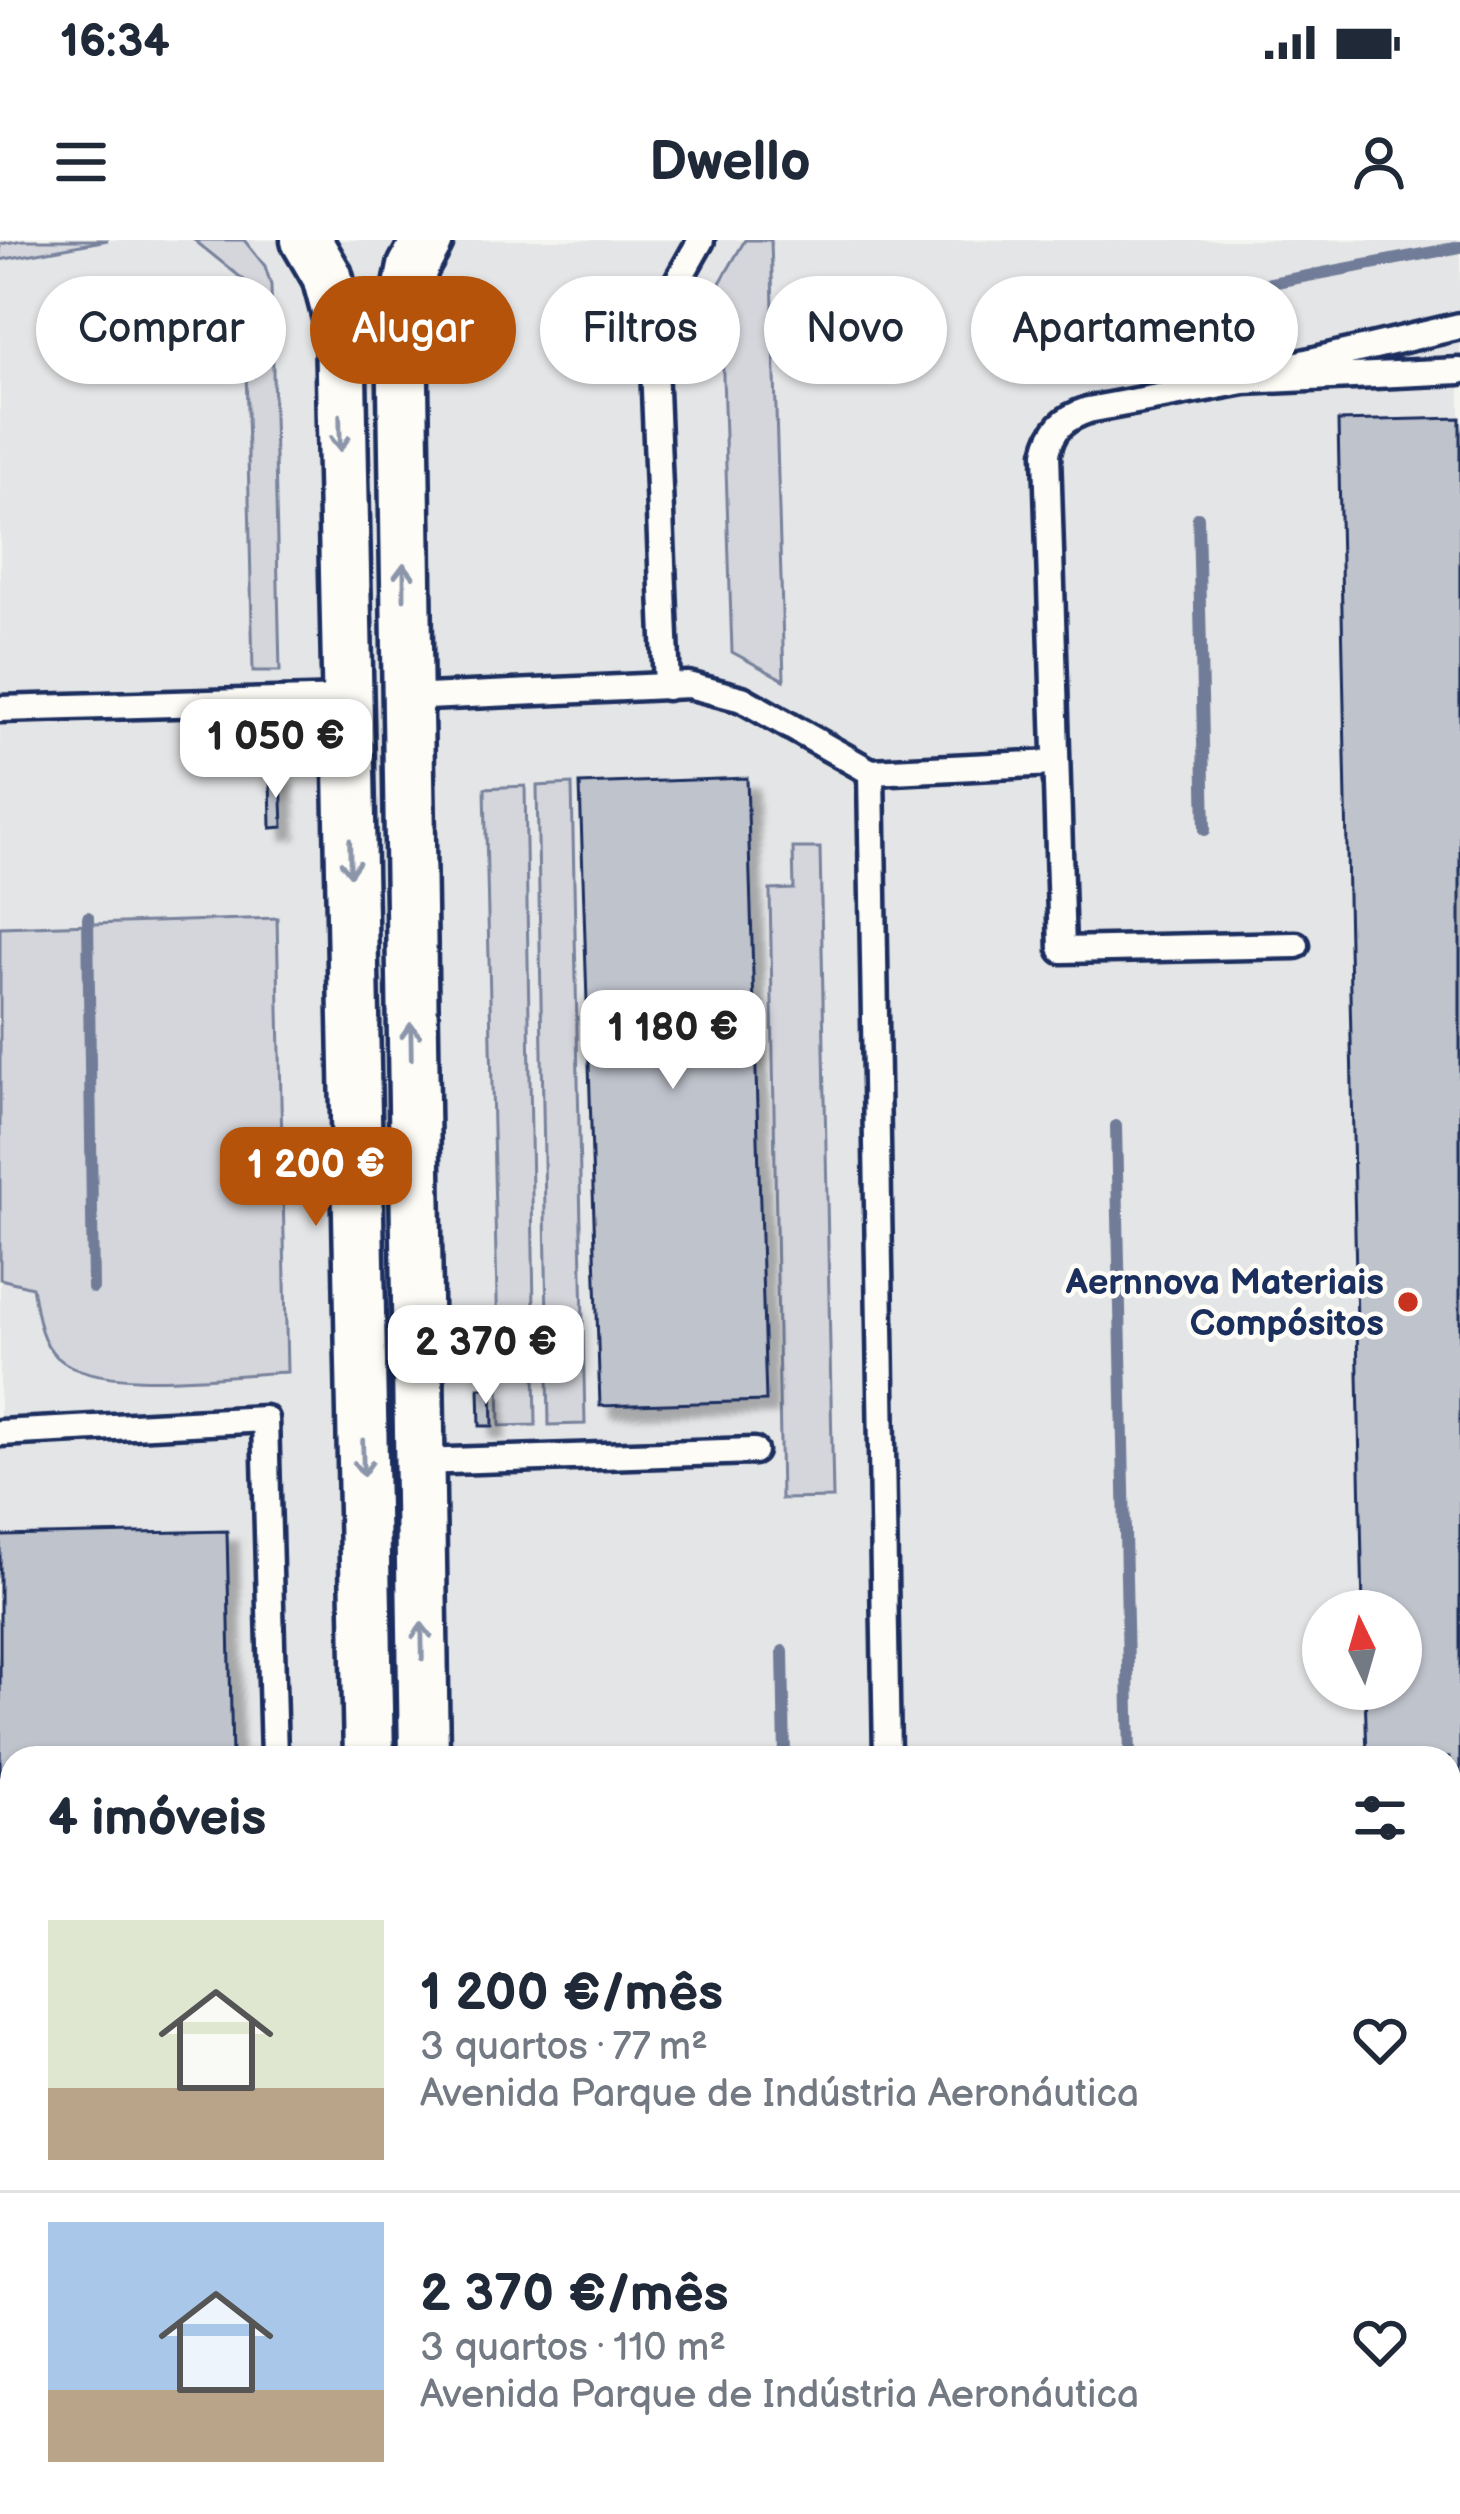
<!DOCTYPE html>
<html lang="pt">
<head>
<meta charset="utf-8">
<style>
	:root { --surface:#fff; --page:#f2f2f3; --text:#1f2937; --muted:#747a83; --line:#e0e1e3; --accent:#b45309 }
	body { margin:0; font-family:"Balsamiq Sans",sans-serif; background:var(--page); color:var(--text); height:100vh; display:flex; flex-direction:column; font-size:45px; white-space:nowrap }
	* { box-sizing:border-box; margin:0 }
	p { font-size:39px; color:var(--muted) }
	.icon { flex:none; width:66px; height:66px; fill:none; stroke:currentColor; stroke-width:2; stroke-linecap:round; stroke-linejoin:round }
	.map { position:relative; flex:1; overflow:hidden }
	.details { position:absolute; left:0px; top:1506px; width:1461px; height:768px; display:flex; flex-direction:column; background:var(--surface); border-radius:36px 36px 0 0; box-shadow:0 3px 9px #0004 }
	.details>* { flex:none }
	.top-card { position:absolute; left:36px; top:36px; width:1389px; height:108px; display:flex; gap:24px }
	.needle { width:78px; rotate:355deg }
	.fabs { position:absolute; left:1302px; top:1350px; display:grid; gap:24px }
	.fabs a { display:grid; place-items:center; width:120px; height:120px; border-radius:50%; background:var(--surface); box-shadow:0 3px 9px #0004; font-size:60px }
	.price { position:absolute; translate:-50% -102px; padding:0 27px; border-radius:24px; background:#fff; color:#222; font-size:39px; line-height:78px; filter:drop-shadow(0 3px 6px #0008) }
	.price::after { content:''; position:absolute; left:50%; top:72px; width:36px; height:27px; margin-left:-18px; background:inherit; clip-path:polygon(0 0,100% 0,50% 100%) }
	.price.on { background:var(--accent); color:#fff }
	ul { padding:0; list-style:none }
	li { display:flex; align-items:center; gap:36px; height:300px; padding:0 48px }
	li+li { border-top:3px solid var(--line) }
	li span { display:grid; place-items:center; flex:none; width:336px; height:240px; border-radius:0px; color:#555 }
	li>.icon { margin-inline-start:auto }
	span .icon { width:144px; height:144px; fill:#fffc; stroke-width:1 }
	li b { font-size:51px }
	h2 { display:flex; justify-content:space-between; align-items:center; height:144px; padding:0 48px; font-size:51px }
	.tag { padding:0 42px; border-radius:54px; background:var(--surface); box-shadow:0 3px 9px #0004; font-size:42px; line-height:108px }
	.tag.on { background:var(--accent); color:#fff }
	.status { display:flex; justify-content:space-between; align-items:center; height:84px; padding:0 60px; background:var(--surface); direction:ltr }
	.status svg { height:33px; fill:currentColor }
	header { display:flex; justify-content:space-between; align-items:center; height:156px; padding:0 48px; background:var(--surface); font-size:54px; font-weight:700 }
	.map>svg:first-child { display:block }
	.built { fill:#e4e5e6; fill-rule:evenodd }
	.green { fill:#d4d6db; stroke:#78829c; stroke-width:3 }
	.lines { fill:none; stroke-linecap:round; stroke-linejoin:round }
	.stream { stroke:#717c98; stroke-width:12 }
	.building { fill:#bfc3cc; stroke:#1b2f5e; stroke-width:3; filter:url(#shadow) }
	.service-casing { stroke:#1b2f5e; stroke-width:33 }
	.minor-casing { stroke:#1b2f5e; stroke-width:57 }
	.service { stroke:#fdfcf7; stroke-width:24 }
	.minor { stroke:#fdfcf7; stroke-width:48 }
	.oneway { stroke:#8c96aa }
	.poi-dot { fill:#c8321e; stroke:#fdfcf7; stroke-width:4.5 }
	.labels { text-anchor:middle; stroke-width:9; stroke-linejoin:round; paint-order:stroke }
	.poi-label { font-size:36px; font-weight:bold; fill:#1b2f5e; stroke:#fdfcf7; text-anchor:end }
</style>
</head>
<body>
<div class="status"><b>16:34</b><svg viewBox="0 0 49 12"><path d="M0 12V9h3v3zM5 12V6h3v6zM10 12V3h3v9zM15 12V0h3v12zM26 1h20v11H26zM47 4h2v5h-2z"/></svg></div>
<header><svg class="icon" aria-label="menu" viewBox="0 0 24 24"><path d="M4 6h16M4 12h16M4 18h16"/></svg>Dwello<svg class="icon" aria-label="person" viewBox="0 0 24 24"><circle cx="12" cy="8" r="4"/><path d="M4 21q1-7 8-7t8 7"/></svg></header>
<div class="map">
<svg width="1460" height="2274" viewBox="0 0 1460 2274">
	<defs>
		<filter id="shadow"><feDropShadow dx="11" dy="11" stdDeviation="3" flood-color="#0004"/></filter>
	</defs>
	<rect width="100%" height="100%" fill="#f4f4f1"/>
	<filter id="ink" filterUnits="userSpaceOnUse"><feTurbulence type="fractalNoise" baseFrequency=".00833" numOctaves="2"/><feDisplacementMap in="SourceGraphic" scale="24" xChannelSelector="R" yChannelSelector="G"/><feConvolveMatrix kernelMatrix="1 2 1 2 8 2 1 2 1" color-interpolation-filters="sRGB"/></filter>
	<g filter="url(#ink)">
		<path class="built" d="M0,0H1460V2274H0ZM1323,1371H1401V1449H1323ZM12,1518H1449V2262H12Z"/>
		<path class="green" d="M23,0H108L0,20V4Z
			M194,0H244L265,26L271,45L280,431H253L244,40Z
			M745,0H771L784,440L732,412L720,43Z
			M572,544L585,1184L549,1185L537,546Z
			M525,546L536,1185L500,1186L485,548Z
			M793,608H820L833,1258L781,1259L770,650L794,649Z
			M277,678L287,1132C232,1134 98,1155 57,1117C38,1099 37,1071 32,1047L0,1039V687Z"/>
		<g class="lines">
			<path class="stream" d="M1061,83L1460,7
				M1198,277L1205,590
				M88,677L93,1048
				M1116,886L1130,1518
				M783,1411L785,1518
				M799,2262V2274"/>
		</g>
		<path class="building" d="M1460,178V1888H1449V1518H1367L1365,1449H1401V1371H1363L1338,181Z
			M270,533H281L283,587L271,588Z
			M747,538L766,1161L600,1166L580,544Z
			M479,1148H492L493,1186H480Z
			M227,1291L232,1518H12V2262H156V2274H0V1296Z
			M936,2262H1234V2264L936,2269Z
			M1234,2264V2274H936V2269Z"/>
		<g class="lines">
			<defs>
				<path id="service" d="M1281,128L1460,86
					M667,447L654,125L663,67L701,0
					M405,458L688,445L742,459L871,532L1054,523
					M0,469L346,459
					M871,532L887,1518
					M1296,705L1062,710L1047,213C1052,189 1064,178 1088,170L1244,141L1460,131
					M0,1193L265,1179L274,1518
					M419,1222L754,1211
					M1449,2233H1460
					M284,2274V2262
					M1274,2274V2262"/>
				<path id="minor" d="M306,0L327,36L340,85L369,1518
					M424,1518L402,80L413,27L428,0
					M385,2262V2274
					M438,2262V2274"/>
			</defs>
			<use href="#service" class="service-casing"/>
			<use href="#minor" class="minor-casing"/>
			<use href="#service" class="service"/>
			<use href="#minor" class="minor"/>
		</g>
		<defs><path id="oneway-shaft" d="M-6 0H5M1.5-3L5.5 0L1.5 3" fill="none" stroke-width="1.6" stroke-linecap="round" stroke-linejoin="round" transform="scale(3)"/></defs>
		<g class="oneway">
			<use href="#oneway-shaft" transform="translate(340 193) rotate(89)"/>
			<use href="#oneway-shaft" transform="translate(404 341) rotate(-90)"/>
			<use href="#oneway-shaft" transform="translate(350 618) rotate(89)"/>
			<use href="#oneway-shaft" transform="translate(411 801) rotate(-91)"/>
			<use href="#oneway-shaft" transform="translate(363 1218) rotate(89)"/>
			<use href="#oneway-shaft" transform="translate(422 1401) rotate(-91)"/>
		</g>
	</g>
	<circle class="poi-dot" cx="1408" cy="1062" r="12"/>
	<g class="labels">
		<g class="poi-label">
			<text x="1384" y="1054">Aernnova Materiais<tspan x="1384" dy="41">Compósitos</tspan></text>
		</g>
	</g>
</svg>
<div class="fabs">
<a><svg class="needle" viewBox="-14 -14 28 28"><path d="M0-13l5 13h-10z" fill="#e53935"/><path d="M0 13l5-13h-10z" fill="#747a83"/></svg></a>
</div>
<b class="price" style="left:276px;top:561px">1 050 €</b>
<b class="price" style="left:673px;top:852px">1 180 €</b>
<b class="price on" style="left:316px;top:989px">1 200 €</b>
<b class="price" style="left:486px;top:1167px">2 370 €</b>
<div class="top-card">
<a class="tag">Comprar</a>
<a class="tag on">Alugar</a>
<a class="tag">Filtros</a>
<a class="tag">Novo</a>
<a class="tag">Apartamento</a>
</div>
<section class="details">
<h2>4 imóveis<svg class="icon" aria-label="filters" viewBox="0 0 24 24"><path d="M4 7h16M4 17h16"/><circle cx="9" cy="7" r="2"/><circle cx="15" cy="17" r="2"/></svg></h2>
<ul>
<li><span style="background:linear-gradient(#dfe7d0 70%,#b9a48a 0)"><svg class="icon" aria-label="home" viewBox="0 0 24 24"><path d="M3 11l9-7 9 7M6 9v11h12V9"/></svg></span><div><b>1 200 €/mês</b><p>3 quartos · 77 m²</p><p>Avenida Parque de Indústria Aeronáutica</p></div><svg class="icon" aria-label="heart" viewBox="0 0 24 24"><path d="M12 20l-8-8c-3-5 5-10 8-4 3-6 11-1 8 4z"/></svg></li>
<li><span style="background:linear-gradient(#a9c7e8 70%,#b9a48a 0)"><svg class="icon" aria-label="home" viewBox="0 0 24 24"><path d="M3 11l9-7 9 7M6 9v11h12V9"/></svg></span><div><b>2 370 €/mês</b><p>3 quartos · 110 m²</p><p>Avenida Parque de Indústria Aeronáutica</p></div><svg class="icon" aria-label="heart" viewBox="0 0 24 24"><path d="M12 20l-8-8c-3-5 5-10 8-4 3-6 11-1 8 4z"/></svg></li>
</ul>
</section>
</div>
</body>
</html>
